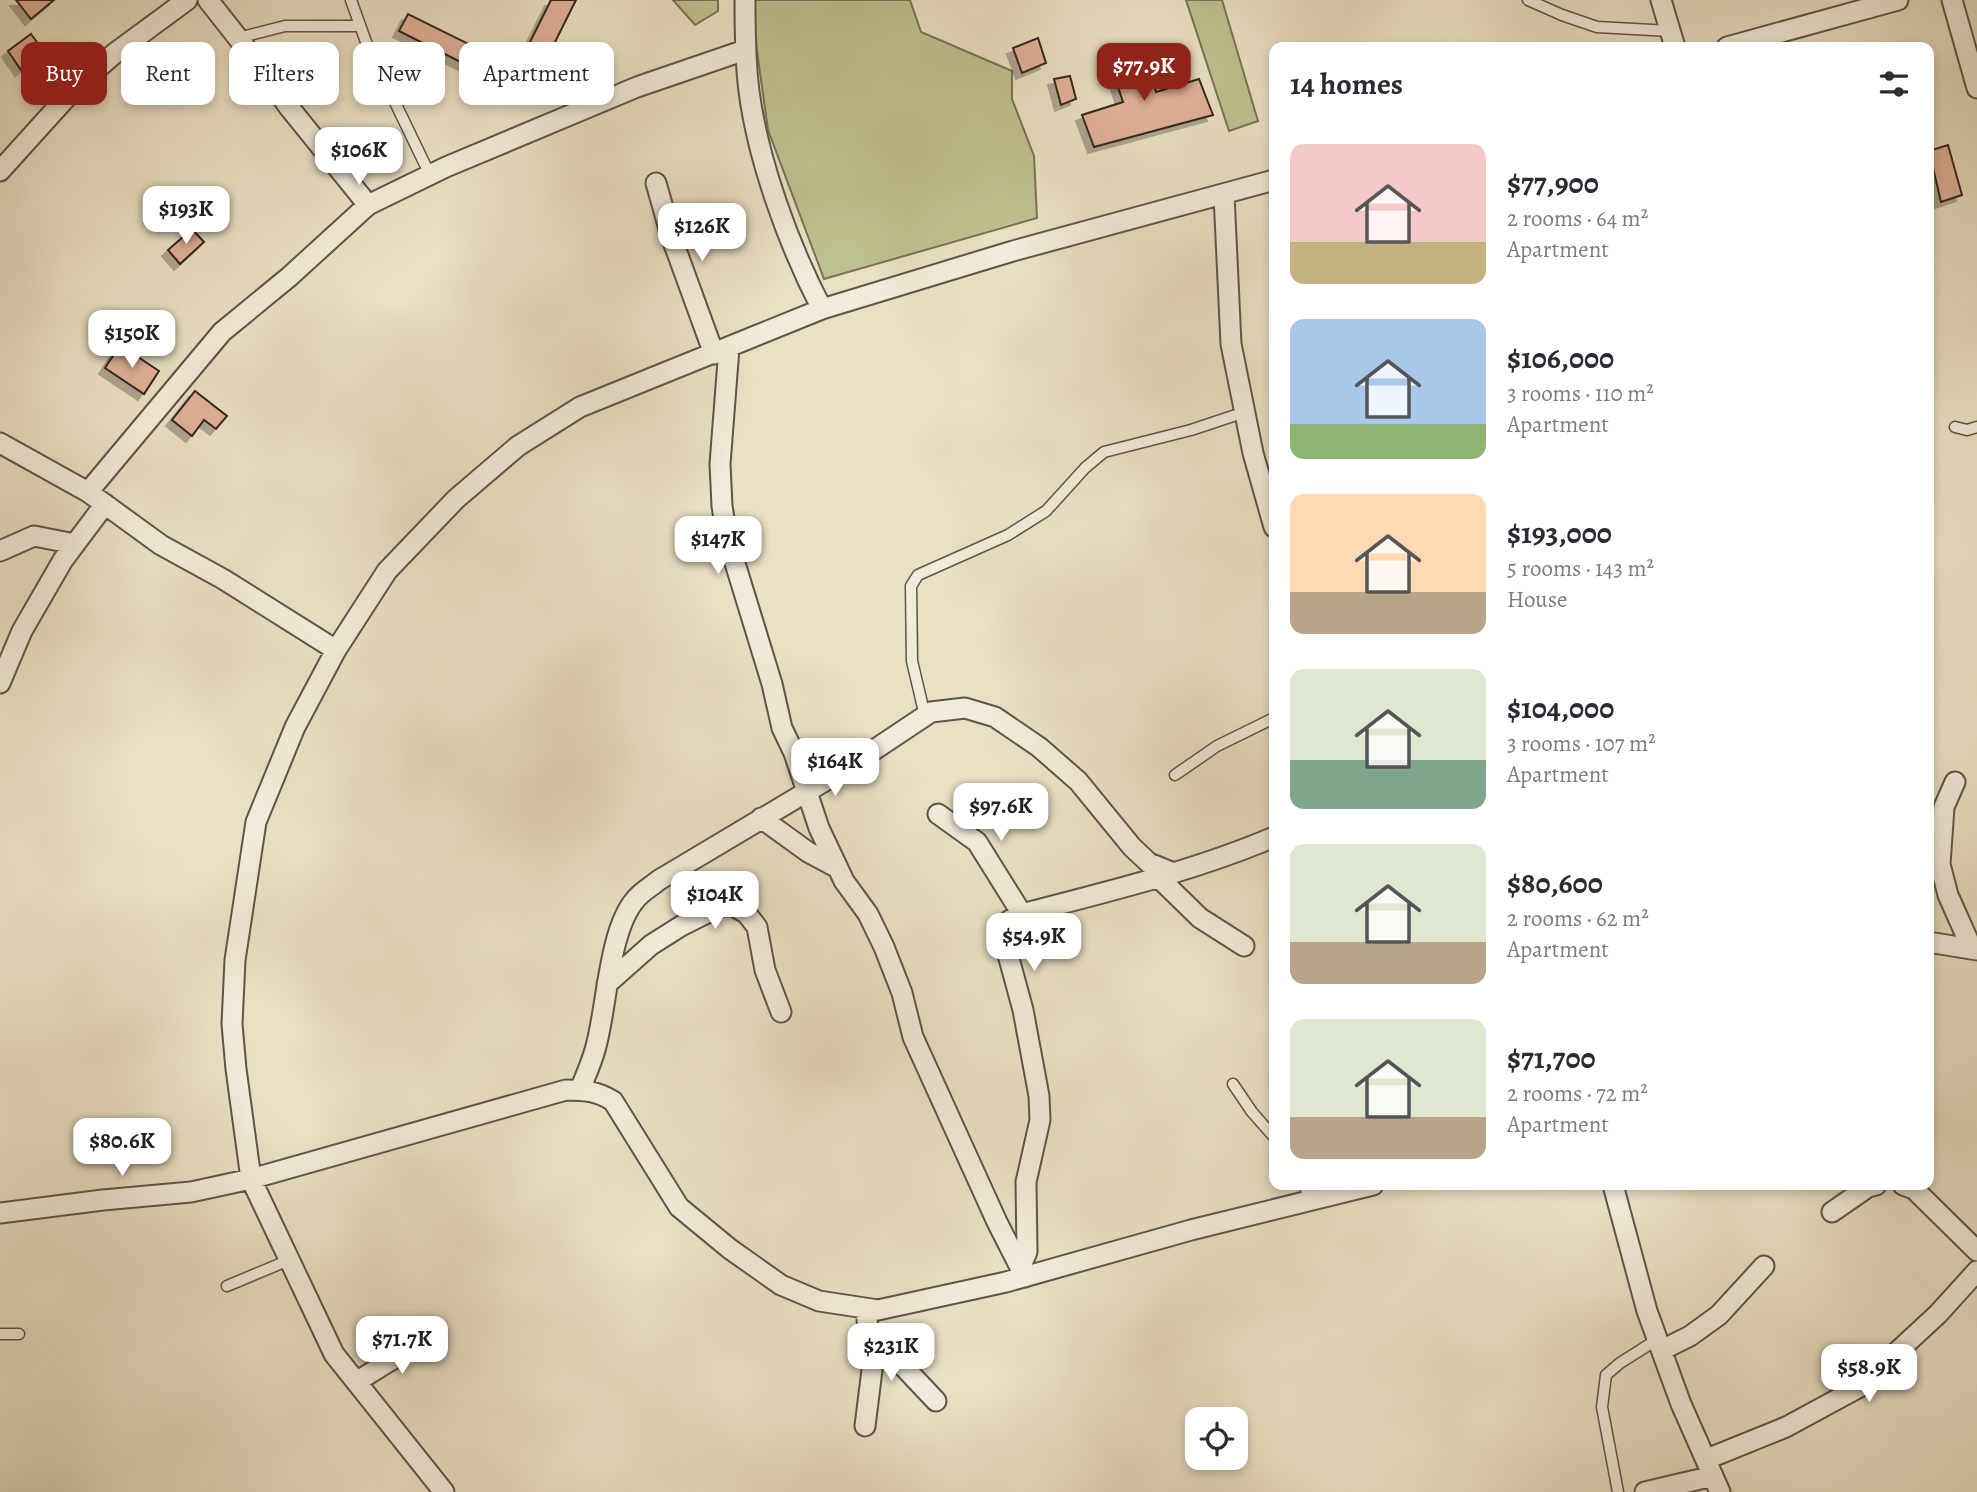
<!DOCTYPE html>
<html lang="en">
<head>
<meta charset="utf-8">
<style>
	:root { --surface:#fff; --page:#f7f7f7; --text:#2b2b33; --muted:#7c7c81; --accent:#8f2418 }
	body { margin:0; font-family:Alegreya,serif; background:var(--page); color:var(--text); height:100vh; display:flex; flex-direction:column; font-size:26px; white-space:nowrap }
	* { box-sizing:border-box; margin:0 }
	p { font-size:23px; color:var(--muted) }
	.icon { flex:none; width:38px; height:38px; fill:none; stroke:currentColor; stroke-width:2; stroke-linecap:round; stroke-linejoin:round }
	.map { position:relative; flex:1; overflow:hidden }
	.panel { position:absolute; left:1269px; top:42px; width:665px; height:1148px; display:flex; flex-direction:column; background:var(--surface); border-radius:14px; box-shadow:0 4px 10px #0003 }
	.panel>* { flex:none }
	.banner { position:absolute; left:21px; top:42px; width:665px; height:63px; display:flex; gap:14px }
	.controls { position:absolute; left:1185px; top:1407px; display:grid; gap:14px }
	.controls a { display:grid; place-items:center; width:63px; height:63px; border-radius:14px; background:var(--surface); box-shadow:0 4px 10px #0003; font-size:35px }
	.price { position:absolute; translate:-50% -60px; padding:0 16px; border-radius:14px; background:#fff; color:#222; font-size:23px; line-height:46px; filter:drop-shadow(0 2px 4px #0008) }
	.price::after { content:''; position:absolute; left:50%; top:42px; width:21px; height:16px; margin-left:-10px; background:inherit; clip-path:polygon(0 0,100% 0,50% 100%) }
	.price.current { background:var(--accent); color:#fff }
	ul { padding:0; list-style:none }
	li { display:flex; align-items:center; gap:21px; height:175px; padding:0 21px }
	li span { display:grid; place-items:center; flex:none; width:196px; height:140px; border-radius:14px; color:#555 }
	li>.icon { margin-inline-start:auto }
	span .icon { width:84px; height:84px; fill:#fffc; stroke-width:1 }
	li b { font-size:30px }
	h2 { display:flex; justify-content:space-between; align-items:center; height:84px; padding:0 21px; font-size:30px }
	.pill { padding:0 24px; border-radius:14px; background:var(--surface); box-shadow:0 4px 10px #0003; font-size:24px; line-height:63px }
	.pill.current { background:var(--accent); color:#fff }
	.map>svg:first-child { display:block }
	.green { fill:#bfc08f; stroke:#787256; stroke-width:2 }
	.building { fill:#e0b198; stroke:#32251e; stroke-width:2; filter:url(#shadow) }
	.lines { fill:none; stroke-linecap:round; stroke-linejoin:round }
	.service-casing { stroke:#605448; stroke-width:13 }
	.minor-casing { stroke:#605448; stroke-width:23 }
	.service { stroke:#f1ebd9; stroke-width:10 }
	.minor { stroke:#f1ebd9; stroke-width:19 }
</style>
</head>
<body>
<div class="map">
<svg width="1977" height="1492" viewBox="0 0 1977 1492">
	<defs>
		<filter id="shadow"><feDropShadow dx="-6" dy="6" stdDeviation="0" flood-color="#0004"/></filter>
	</defs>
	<rect width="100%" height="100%" fill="#eae0c4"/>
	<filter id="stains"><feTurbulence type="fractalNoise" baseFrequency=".00286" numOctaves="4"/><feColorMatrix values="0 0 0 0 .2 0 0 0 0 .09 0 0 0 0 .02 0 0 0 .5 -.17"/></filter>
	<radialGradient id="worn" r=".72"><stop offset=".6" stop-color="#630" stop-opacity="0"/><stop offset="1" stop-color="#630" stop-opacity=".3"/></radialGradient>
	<path class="green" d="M673,0H718V11L695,25Z
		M750,0H910L921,32L1012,71V99L1034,156L1037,218L824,279L768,130Z
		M1186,0H1222L1258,121L1229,131Z"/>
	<path class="building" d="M16,0H54L31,19Z
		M551,0H576L528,96L399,31L408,14L517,68Z
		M31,34L45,53L21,70L8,51Z
		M1038,38L1046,63L1022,73L1013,48Z
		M1143,47L1156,92L1199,79L1213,115L1094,147L1082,115L1123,102L1108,57Z
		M1070,76L1076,99L1061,105L1054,79Z
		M1948,145L1962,195L1941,202L1929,151Z
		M192,229L204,242L180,264L168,250Z
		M120,345L159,371L144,394L105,368Z
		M195,391L227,416L216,429L204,420L192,436L172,420Z"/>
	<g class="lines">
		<defs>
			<path id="service" d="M351,0L366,42L430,175
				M1528,0L1562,15L1597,27L1670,31
				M238,38L285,26H360
				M1955,427L1967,430L1977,427
				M925,716L912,661L911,586L918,575L1008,535L1046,511L1085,468L1104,452L1191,430L1245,412
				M1175,775L1217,746L1274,718
				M1233,1084L1252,1112L1274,1137
				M1305,1185L1309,1201
				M227,1286L289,1260
				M0,1334H19
				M1618,1492L1602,1407L1606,1375L1620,1363L1658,1339"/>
			<path id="minor" d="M208,0L260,66L288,106L368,205
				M745,0C745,30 745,61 749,91C758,161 789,246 822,309
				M1661,0L1675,47
				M1952,0L1977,88
				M1727,47L1898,0
				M0,171L75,88L115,53L187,0
				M656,183L671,236L714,354
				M1224,195L1231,344L1253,453L1274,527
				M729,348L720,464L722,506L727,537L772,684L782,728L794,753L819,828L844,881L868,914L884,947L902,993L913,1037L997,1222L1025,1277
				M0,443L88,492L161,545L223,579L336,650
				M88,492L222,332L289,277L368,205L446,167L637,87L745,50
				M0,551L34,536L75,544
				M0,683L22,631L63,560L105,504
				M1955,782L1944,807L1940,864L1948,895L1972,949
				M938,814L977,842L1022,914
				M761,818L808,852L838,868
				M1157,876L1200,918L1244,946
				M1928,942L1977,950
				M607,984L651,945L681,926L721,906H733L746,913L757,927L765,970L781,1012
				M580,1090C585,1077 591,1064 595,1050C607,1010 608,932 635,900C641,892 652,886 659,880L850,766L931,712L965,708L995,717L1039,747L1078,781L1132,847L1149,863L1171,872
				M1613,1185L1647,1311L1681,1404L1720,1492
				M1903,1185L1914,1189L1977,1251
				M1832,1212L1868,1187L1876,1185
				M0,1213L103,1200L191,1192L251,1179L566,1090C585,1090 597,1091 613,1101L679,1207L730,1249L781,1285L819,1301L878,1310L1006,1282L1191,1230L1373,1185
				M1020,1268L1027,1252L1026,1182L1040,1120L1039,1096L1023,1010L1004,940V932L1010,920L1022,914C1106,892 1194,871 1274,837
				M870,1337L886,1348L936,1401
				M1662,1350L1690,1336L1719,1315L1764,1266
				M356,1382L430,1336
				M865,1426L872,1370L866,1309
				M1707,1459L1786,1427L1858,1388L1938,1314L1977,1271
				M444,1492L334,1354L251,1179L236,1069L232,1024L235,960L256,822L295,727L336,650L387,571L456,499L518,446L580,407L822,309L1013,251L1274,180
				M1645,1492L1713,1476"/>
		</defs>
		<use href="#service" class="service-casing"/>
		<use href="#minor" class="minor-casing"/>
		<use href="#service" class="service"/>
		<use href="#minor" class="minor"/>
	</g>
	<rect width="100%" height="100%" filter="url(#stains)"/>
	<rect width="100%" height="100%" fill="url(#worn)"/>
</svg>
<div class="controls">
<a><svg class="icon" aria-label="locate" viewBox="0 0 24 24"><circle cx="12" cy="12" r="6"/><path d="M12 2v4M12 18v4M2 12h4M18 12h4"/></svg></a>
</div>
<b class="price current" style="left:1144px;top:103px">$77.9K</b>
<b class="price" style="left:359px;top:187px">$106K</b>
<b class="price" style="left:186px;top:246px">$193K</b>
<b class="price" style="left:702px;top:263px">$126K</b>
<b class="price" style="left:132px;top:370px">$150K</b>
<b class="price" style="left:718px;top:576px">$147K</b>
<b class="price" style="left:835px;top:798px">$164K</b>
<b class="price" style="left:1001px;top:843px">$97.6K</b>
<b class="price" style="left:715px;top:931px">$104K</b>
<b class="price" style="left:1034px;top:973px">$54.9K</b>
<b class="price" style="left:122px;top:1178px">$80.6K</b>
<b class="price" style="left:402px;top:1376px">$71.7K</b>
<b class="price" style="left:891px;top:1383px">$231K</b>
<b class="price" style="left:1869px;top:1404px">$58.9K</b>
<div class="banner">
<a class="pill current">Buy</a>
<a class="pill">Rent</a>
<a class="pill">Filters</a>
<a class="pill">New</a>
<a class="pill">Apartment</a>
</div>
<section class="panel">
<h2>14 homes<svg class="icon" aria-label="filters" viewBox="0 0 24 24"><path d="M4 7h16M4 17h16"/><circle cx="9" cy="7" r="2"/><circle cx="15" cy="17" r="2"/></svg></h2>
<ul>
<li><span style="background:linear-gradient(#f6c9c9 70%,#c2b280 0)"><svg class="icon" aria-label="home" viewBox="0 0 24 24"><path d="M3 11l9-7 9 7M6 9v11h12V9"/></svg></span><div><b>$77,900</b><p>2 rooms · 64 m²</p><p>Apartment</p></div></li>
<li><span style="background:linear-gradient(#a9c7e8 75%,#8fb573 0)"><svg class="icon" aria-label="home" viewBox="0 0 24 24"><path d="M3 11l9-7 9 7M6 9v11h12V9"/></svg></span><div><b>$106,000</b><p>3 rooms · 110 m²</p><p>Apartment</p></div></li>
<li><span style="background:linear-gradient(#ffd9b3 70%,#b9a48a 0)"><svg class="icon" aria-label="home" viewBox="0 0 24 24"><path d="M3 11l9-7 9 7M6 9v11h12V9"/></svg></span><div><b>$193,000</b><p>5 rooms · 143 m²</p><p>House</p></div></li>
<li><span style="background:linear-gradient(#dfe7d0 65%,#7fa58c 0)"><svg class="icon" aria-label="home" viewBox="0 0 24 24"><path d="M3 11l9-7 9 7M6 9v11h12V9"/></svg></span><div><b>$104,000</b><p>3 rooms · 107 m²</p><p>Apartment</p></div></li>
<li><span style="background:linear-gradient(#dfe7d0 70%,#b9a48a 0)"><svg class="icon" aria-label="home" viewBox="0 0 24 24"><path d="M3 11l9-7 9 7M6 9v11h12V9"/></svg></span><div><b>$80,600</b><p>2 rooms · 62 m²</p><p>Apartment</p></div></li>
<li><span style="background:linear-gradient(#dfe7d0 70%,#b9a48a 0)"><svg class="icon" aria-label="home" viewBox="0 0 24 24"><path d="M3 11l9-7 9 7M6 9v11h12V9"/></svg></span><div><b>$71,700</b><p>2 rooms · 72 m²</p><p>Apartment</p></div></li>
</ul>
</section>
</div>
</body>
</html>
